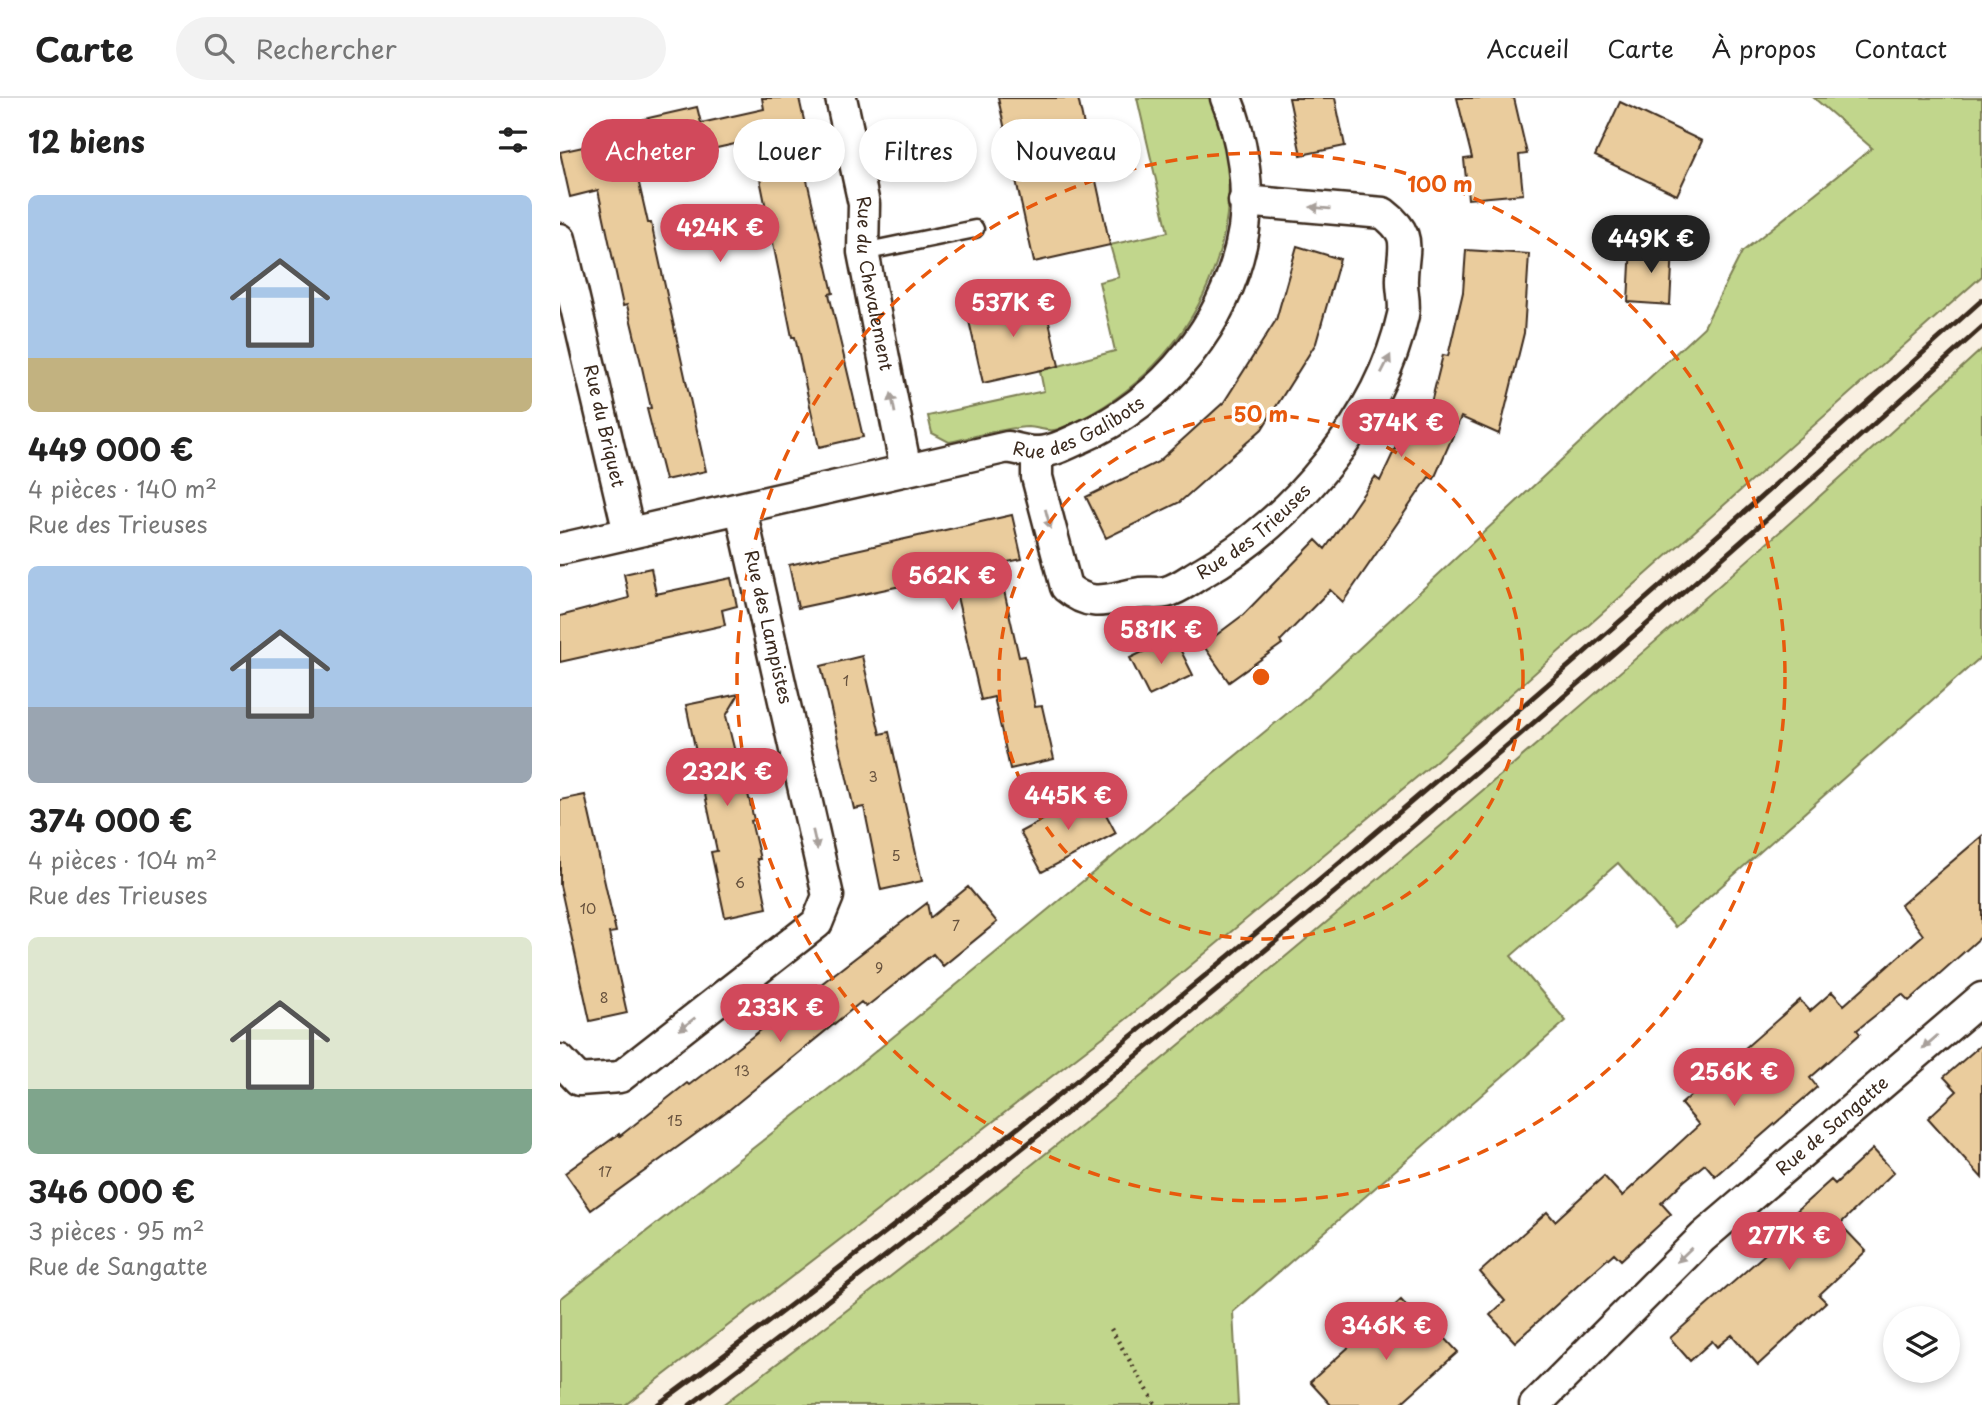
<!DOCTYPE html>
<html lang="fr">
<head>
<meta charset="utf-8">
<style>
	:root { --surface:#fff; --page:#f2f2f2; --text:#222; --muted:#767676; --line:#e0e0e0; --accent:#d1495b }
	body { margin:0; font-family:"Playpen Sans",sans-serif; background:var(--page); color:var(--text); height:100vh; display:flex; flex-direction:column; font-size:26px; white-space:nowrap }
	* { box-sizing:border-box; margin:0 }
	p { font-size:23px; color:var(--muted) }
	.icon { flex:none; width:38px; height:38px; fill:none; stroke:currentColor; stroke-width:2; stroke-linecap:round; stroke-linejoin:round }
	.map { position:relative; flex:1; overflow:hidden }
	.details { display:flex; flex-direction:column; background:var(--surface); width:560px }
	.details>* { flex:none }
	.guide { position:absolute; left:21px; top:21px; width:665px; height:63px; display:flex; gap:14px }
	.buttons { position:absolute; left:1323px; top:1208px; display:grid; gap:14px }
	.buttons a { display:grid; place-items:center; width:77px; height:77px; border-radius:50%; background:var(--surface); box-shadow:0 4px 10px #0003; font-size:35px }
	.price { position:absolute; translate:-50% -60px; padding:0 16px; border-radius:24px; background:var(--accent); color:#fff; font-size:23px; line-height:46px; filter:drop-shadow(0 2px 4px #0008) }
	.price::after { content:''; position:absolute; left:50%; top:42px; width:21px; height:16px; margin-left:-10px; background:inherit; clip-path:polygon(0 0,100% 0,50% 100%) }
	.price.active { background:#222; color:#fff }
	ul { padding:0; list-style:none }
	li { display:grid; align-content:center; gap:14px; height:371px; padding:0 28px }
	li span { display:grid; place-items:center; height:217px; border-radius:10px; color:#555 }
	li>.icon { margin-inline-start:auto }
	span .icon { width:126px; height:126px; fill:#fffc; stroke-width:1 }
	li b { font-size:30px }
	h2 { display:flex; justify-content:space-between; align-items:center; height:84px; padding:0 28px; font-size:30px }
	.pill { padding:0 24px; border-radius:32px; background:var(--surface); box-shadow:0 4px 10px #0003; font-size:24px; line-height:63px }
	.pill.active { background:var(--accent); color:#fff }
	header { display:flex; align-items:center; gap:42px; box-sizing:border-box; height:98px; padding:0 35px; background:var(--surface); border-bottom:2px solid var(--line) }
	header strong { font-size:33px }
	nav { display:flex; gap:38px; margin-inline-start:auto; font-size:24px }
	.search { width:490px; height:63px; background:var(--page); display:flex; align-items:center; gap:18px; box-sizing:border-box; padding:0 24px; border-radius:38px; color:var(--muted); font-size:26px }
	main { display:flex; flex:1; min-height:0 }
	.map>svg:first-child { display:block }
	.built { fill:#f9f0e2 }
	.green { fill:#c1d68c; stroke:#7e8055; stroke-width:2 }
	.building { fill:#eacc9d; stroke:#3b2a1e; stroke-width:2 }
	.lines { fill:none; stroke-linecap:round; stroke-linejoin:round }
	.service-casing { stroke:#3b2a1e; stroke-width:21 }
	.minor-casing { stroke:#3b2a1e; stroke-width:35 }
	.path { stroke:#3b2a1e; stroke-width:4.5; stroke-dasharray:2 5; stroke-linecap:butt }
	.service { stroke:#fff; stroke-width:16 }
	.minor { stroke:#fff; stroke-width:30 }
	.rail { stroke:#3b2a1e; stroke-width:5 }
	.oneway { fill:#a79f9a }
	.ring { fill:none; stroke:#e8590c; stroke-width:3.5; stroke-dasharray:12 9 }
	.labels { text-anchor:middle; stroke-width:7; stroke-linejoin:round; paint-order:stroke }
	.number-label { font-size:14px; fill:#67523e }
	.street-label { font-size:18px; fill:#3b2a1e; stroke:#fff }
	.centre { fill:#e8590c; stroke:#fff; stroke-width:3.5 }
	.ring-label { font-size:21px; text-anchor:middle; font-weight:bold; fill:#e8590c; stroke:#fff; stroke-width:7; stroke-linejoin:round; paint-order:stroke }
</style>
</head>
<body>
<header>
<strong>Carte</strong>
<div class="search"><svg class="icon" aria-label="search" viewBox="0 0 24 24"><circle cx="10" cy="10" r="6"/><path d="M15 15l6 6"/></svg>Rechercher</div>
<nav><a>Accueil</a><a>Carte</a><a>À propos</a><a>Contact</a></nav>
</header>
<main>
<section class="details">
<h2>12 biens<svg class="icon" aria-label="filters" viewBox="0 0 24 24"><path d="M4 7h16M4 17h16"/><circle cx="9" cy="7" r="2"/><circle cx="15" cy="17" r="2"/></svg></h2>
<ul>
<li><span style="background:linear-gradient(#a9c7e8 75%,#c2b280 0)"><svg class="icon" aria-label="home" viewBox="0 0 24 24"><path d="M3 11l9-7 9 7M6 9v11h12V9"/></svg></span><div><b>449 000 €</b><p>4 pièces · 140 m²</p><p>Rue des Trieuses</p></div></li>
<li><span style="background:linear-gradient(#a9c7e8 65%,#9aa5b1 0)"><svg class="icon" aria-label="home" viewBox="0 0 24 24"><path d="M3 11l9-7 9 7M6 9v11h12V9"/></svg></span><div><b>374 000 €</b><p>4 pièces · 104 m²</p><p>Rue des Trieuses</p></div></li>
<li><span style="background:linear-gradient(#dfe7d0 70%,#7fa58c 0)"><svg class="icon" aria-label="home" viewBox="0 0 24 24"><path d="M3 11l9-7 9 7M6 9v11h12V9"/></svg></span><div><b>346 000 €</b><p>3 pièces · 95 m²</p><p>Rue de Sangatte</p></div></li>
</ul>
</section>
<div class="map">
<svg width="1422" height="1307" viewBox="0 0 1422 1307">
	<rect width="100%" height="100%" fill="#fff"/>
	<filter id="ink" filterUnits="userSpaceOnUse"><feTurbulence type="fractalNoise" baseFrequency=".0143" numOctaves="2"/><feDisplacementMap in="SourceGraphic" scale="14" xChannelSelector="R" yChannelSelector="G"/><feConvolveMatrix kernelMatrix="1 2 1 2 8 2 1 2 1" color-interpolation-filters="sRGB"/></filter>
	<g filter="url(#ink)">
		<path class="built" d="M1422,178V251L1106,536L901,713L603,961L314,1194L162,1307H65L565,922L869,669Z"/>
		<path class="green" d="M577,0H652C704,133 629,280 499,331C489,335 478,329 468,329C442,330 414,339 389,344L372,335L368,318L484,293L480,273L555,253L539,184L559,179L550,147L608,134Z
			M1254,0H1422V178L869,669L565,922L65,1307H0V1201L294,971L747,599L1144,229L1182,154L1312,50Z
			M1422,251V558L1115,829L1058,765L951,858L1006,923L673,1214L678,1307H162C356,1162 545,1010 731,854C966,658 1197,458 1422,251Z"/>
		<path class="building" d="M202,0H239L250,49L240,52L273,195L269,196L303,339L259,349L235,239H232L196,61L179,65L175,46L75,68L88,125H91L146,373L105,382L87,311L91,310L81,265L67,207L63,208L38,92L10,99L0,54L87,35L84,21L137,9L141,25L204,11Z
			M438,0H518L550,147L474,164Z
			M729,0H775L785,48L741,57Z
			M897,0H954L967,56L959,57L963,96L908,101L904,61L912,60Z
			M1060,4L1142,43L1117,97L1035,58Z
			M1071,147L1113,149L1110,207L1068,204Z
			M737,148L780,161L756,245L702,331L620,404L546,440L526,399L598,364L664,304L716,222Z
			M906,152L969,156L964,235L939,336L901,319L874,381L869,379L783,504L770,492L720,543L722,546L669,584L643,547L683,517L756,442L765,451L815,379L820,383L857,304L870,309L883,257L888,258L903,194Z
			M483,197L499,268L423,285L407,214Z
			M452,417L462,461L438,466L459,559L465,558L475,609L482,608L494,661L450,671L434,599L421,602L392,477L238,510L229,467Z
			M91,470L96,496L171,480L177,508L162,512L165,527L0,564V518L69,500L64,476Z
			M614,539L633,577L589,598L570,560Z
			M302,558L320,636L329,634L362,783L321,792L304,709L294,711L261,568Z
			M179,596L166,618L177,662L180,661L194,722L191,723L200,761H197L207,810L165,819L151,754L157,753L126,607Z
			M534,694L556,735L482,774L460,734Z
			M25,697L56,834L49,835L67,915L30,923L0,787V702Z
			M1422,738V838L1349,903L1342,896L1297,932L1300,936L1250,980L1257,989L1155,1078L1145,1066L1124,1083L1101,1105L1111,1116L1061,1162L1054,1155L955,1244L930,1217L945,1203L920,1174L987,1114L995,1123L1044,1078L1062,1098L1139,1027L1121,1006L1240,902L1250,913L1272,894L1284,907L1363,837L1341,807Z
			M408,789L437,824L383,868L373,856L306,909L301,904L170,1011L31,1112L5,1075L59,1036L60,1038L127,985L129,987L367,805L370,820Z
			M1422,946V1080L1368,1020L1397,993L1384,979Z
			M1313,1051L1334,1074L1280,1126L1306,1153L1259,1197L1266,1204L1198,1267L1172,1237L1157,1249L1152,1243L1130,1263L1110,1240L1230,1134L1223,1125L1271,1082L1275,1086Z
			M841,1202L867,1230L872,1226L898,1254L839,1307H771L750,1284Z"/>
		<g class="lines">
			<defs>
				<path id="service" d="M294,58L391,38
					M303,154L415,131"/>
				<g id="minor">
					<path id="s1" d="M281,0L304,106L303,154L346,372"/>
					<path id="s2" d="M0,141L69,435"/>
					<path id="s3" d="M477,354V379L506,489C533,512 549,500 580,495C589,494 598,496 606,494C619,491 632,480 643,474C733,423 821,319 843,217C846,205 841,192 842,180C843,147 853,138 823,115L684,103"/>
					<path id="s4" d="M0,451L448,349C458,351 470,355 480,354C494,353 507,346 520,340C604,304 670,222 684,131C690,90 682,38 666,0"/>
					<path d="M0,962L19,982L60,979L257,825L268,798L181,412"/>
					<path id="s5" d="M975,1307L1143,1139L1422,900"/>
				</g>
			</defs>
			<use href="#service" class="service-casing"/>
			<use href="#minor" class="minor-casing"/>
			<path class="path" d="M551,1231L596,1307"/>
			<use href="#service" class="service"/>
			<use href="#minor" class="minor"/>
			<path class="rail" d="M97,1307C561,966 994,586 1422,202
				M130,1307C580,971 1005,604 1422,229"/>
		</g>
		<defs><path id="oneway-solid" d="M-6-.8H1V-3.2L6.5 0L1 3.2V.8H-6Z" transform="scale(1.75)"/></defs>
		<g class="oneway">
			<use href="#oneway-solid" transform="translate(760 110) rotate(-175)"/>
			<use href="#oneway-solid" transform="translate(826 266) rotate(-63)"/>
			<use href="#oneway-solid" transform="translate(333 305) rotate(-101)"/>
			<use href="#oneway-solid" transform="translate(488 421) rotate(75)"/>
			<use href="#oneway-solid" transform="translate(255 742) rotate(77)"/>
			<use href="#oneway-solid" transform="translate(127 926) rotate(142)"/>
			<use href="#oneway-solid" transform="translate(1370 944) rotate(139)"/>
			<use href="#oneway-solid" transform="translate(1124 1157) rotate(136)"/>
		</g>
	</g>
	<g class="ring">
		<circle cx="701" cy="579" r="262"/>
		<circle cx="701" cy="579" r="524"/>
	</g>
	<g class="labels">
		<g class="number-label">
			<text x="286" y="588">1</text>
			<text x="313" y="684">3</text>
			<text x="336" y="763">5</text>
			<text x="180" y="790">6</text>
			<text x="28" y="816">10</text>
			<text x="396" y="833">7</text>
			<text x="319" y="875">9</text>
			<text x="44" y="905">8</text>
			<text x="182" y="978">13</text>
			<text x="115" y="1028">15</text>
			<text x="45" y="1079">17</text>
		</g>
		<g class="street-label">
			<text dy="6" stroke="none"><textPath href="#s1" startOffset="189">Rue du Chevalement</textPath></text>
			<text dy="6" stroke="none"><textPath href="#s4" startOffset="536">Rue des Galibots</textPath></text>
			<text dy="6" stroke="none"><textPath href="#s2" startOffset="192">Rue du Briquet</textPath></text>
			<text dy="6" stroke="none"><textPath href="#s3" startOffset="350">Rue des Trieuses</textPath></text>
			<text transform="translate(208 529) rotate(77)" y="6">Rue des Lampistes</text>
			<text dy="6" stroke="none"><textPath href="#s5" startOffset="408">Rue de Sangatte</textPath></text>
		</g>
	</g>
	<circle cx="701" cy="579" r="10" class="centre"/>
	<g class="ring-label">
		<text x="880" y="94">100 m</text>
		<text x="701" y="324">50 m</text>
	</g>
</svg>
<div class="buttons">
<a><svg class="icon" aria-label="layers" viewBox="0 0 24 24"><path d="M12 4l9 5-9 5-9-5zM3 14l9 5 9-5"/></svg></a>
</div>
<b class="price" style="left:160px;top:166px">424K €</b>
<b class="price active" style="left:1091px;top:177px">449K €</b>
<b class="price" style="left:453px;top:241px">537K €</b>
<b class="price" style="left:841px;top:361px">374K €</b>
<b class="price" style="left:392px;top:514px">562K €</b>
<b class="price" style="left:601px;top:568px">581K €</b>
<b class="price" style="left:167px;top:710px">232K €</b>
<b class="price" style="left:508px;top:734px">445K €</b>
<b class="price" style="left:220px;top:946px">233K €</b>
<b class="price" style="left:1174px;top:1010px">256K €</b>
<b class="price" style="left:1229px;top:1174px">277K €</b>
<b class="price" style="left:826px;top:1264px">346K €</b>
<div class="guide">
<a class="pill active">Acheter</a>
<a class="pill">Louer</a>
<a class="pill">Filtres</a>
<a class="pill">Nouveau</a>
</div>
</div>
</main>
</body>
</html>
